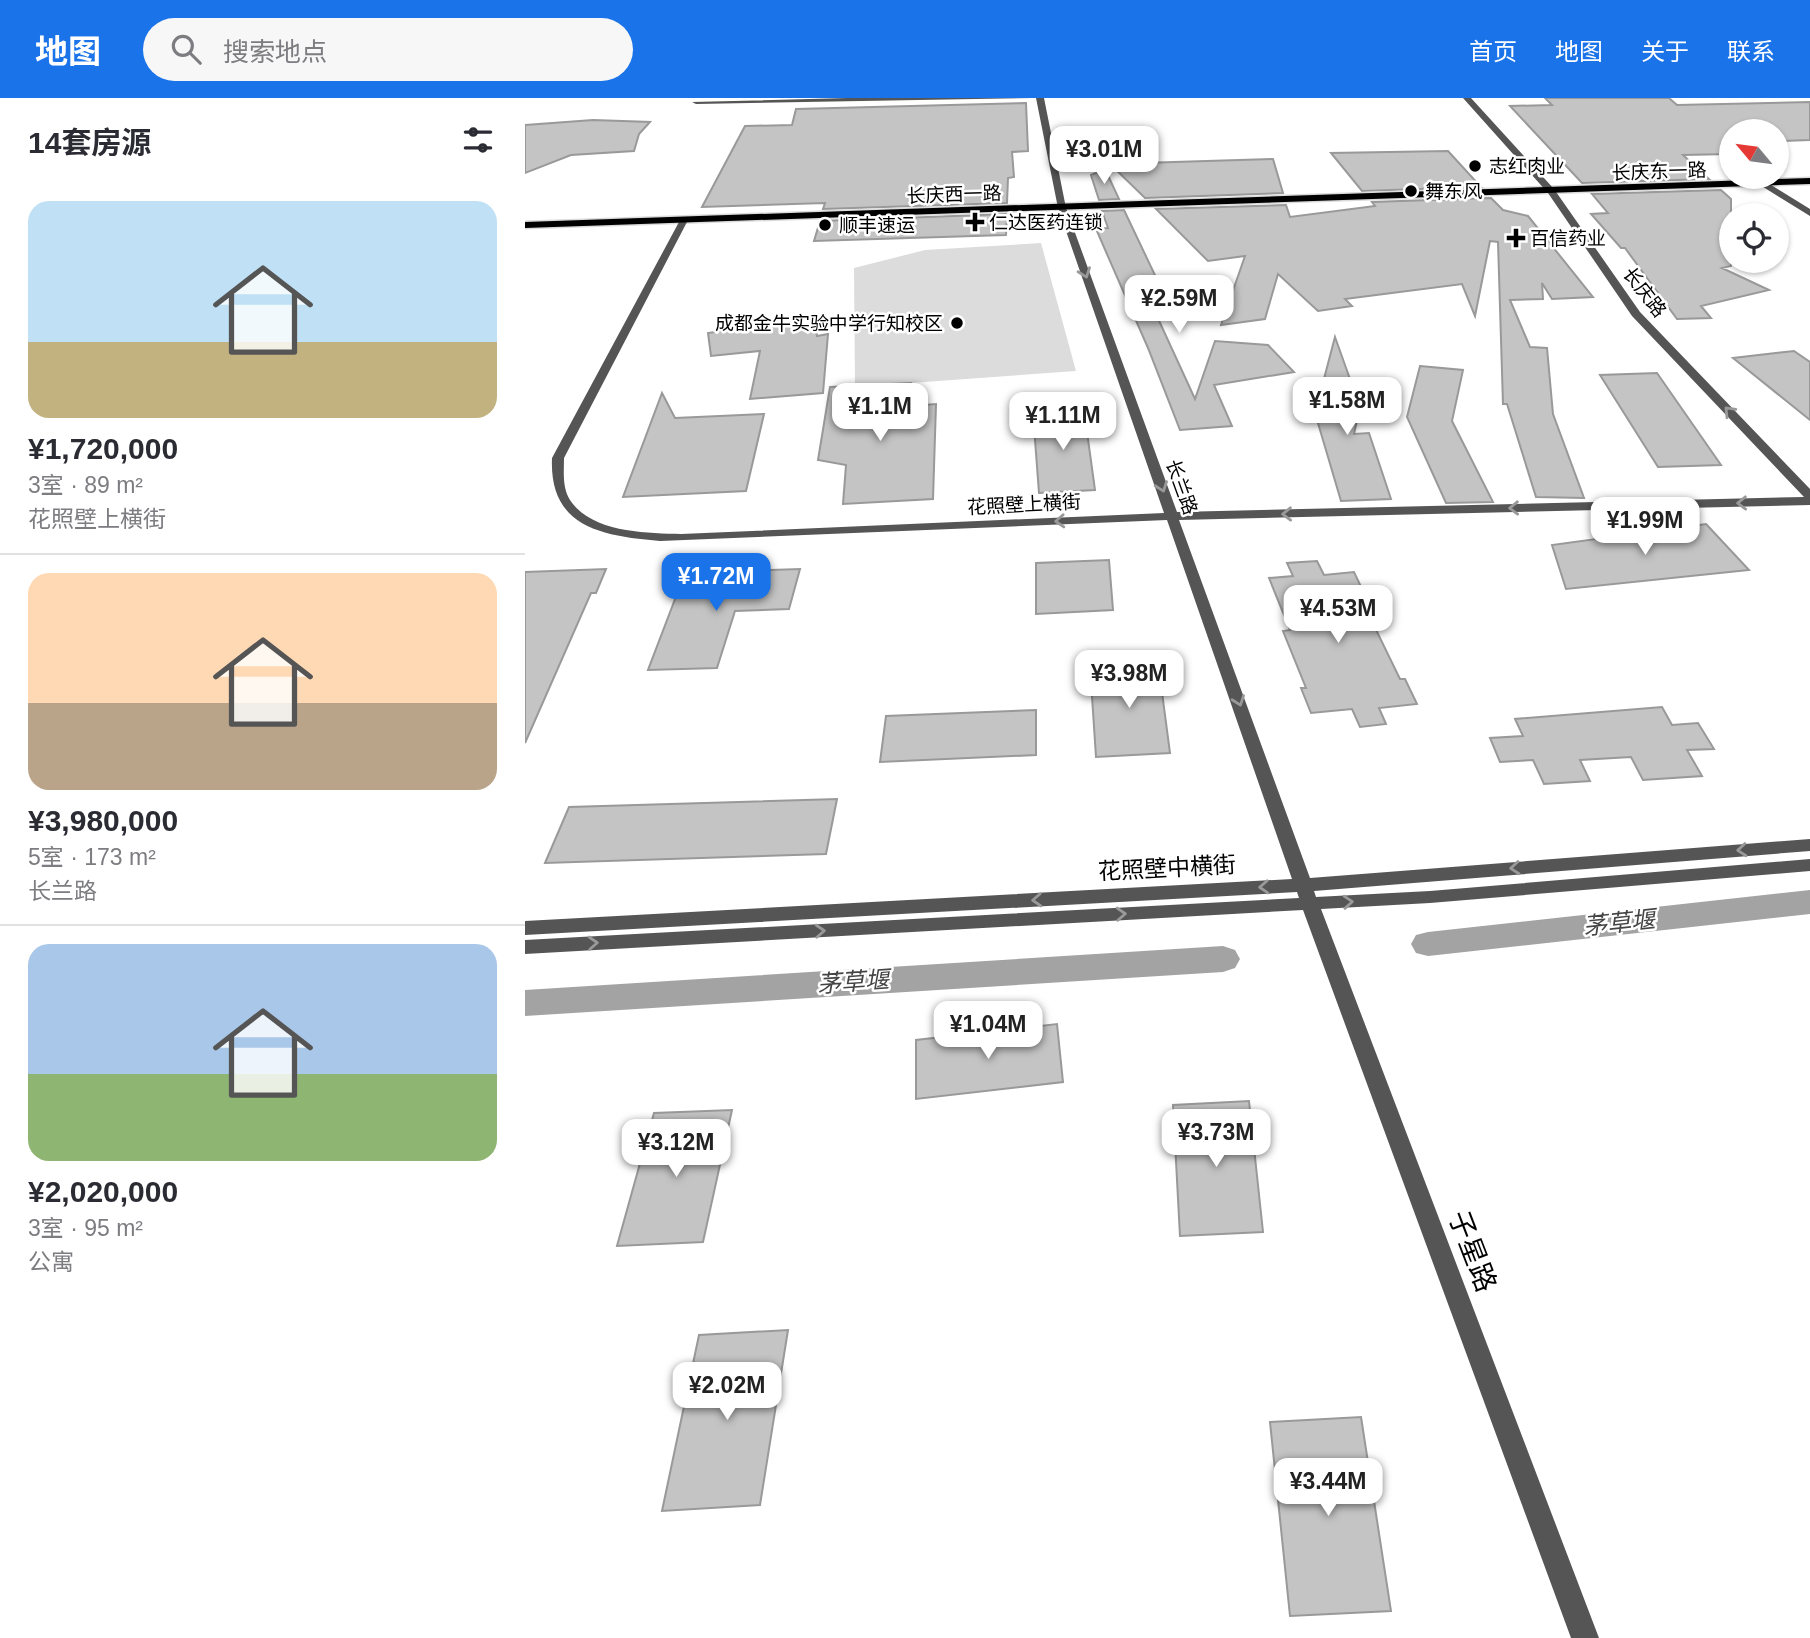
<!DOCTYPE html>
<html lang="zh">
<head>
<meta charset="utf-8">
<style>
	:root { --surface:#fff; --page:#f7f7f7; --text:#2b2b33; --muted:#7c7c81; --line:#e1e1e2; --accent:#1a73e8 }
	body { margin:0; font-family:Arial,"Noto Sans SC",sans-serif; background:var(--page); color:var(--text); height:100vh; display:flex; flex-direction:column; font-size:26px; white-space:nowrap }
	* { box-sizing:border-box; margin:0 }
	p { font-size:23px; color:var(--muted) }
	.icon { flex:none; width:38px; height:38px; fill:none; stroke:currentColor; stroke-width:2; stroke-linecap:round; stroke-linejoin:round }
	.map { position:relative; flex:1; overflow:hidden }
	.details { display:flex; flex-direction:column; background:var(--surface); width:525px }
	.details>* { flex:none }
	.needle { width:46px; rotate:299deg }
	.buttons { position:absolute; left:1194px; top:21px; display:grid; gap:14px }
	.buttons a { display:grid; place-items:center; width:70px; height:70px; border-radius:50%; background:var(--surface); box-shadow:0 2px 5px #0004; font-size:35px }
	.price { position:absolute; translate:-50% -60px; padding:0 16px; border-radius:14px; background:#fff; color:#222; font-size:23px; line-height:46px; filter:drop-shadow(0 2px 4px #0008) }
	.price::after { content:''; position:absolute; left:50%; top:42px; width:21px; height:16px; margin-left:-10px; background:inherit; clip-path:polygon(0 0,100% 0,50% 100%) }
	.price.active { background:var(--accent); color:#fff }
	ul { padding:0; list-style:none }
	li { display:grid; align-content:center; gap:14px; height:371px; padding:0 28px }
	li+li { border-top:2px solid var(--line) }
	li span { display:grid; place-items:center; height:217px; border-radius:21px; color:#555 }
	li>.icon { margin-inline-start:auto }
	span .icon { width:126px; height:126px; fill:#fffc; stroke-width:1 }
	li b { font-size:30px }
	h2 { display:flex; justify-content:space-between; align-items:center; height:84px; padding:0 28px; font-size:30px }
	header { display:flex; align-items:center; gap:42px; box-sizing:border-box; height:98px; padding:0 35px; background:var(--accent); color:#fff }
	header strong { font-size:33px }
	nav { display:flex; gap:38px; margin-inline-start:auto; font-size:24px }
	.search { width:490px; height:63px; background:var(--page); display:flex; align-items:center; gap:18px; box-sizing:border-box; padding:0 24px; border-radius:38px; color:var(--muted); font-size:26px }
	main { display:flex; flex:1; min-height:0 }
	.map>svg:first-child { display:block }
	.green { fill:#dcdcdc }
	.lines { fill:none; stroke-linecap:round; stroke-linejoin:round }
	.canal { fill:#a3a3a3; fill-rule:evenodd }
	.building { fill:#c4c4c4; stroke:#999; stroke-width:2 }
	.major-casing { stroke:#dbdbdb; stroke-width:3 }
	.minor { fill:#555; fill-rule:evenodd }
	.major { fill:#000; fill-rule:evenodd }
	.oneway { stroke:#999 }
	.poi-dot { fill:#000; stroke:#fff; stroke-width:2.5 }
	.labels { text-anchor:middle; stroke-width:5; stroke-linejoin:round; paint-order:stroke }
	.far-poi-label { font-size:19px; fill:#000; stroke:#fff; text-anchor:start }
	.far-street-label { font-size:19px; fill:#000; stroke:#fff }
	.street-label { font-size:23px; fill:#000; stroke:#fff }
	.water-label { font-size:24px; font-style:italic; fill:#444; stroke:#fff }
	.near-street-label { font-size:28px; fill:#000; stroke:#fff }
</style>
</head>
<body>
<header>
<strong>地图</strong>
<div class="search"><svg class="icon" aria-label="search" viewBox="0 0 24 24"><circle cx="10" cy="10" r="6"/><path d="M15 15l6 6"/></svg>搜索地点</div>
<nav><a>首页</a><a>地图</a><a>关于</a><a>联系</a></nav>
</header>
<main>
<section class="details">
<h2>14套房源<svg class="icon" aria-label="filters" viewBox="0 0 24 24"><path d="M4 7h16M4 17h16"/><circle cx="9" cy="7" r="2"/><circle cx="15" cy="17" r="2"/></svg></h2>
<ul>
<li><span style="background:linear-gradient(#bfe0f5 65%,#c2b280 0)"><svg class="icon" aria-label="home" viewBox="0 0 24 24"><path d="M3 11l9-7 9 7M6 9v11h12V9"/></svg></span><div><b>¥1,720,000</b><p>3室 · 89 m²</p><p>花照壁上横街</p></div></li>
<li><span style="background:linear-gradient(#ffd9b3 60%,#b9a48a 0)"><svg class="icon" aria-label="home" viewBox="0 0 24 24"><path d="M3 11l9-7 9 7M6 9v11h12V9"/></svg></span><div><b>¥3,980,000</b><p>5室 · 173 m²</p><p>长兰路</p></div></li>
<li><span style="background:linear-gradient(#a9c7e8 60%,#8fb573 0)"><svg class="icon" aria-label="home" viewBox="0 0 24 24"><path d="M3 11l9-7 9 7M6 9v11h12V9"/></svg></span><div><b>¥2,020,000</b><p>3室 · 95 m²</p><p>公寓</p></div></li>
</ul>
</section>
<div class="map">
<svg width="1285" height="1540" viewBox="0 0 1285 1540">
	<rect width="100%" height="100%" fill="#fff"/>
	<path class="green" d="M516,145L551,273L330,289L329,170L400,152Z"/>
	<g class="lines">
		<path class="canal" d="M1285,792V816L903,858L891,855L886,846L891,837L903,834Z
			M698,848L710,852L715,861L710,870L698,874L0,918V892Z"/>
	</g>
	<path class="building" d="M1020,0H1144L1152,7L1285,4V42L1258,43L1251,37V33H1206V56L1158,57L1184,81L1057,85L985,8L1027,7Z
		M501,5L503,53L487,54L489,79L483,80L482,105L298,111L300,105L177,109L220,28L267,27L271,11Z
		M68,22L125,24L114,36L109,53L46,57L0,75V27Z
		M923,53L956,89L837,93L806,55Z
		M748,61L758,95L620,100L585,66Z
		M580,71L594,101L574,102L566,77Z
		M1196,92L1206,101V168L1197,170L1244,192L1176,208L1186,220L1152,221L1100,150H1096L1066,116L1083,115L1067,96Z
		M966,100L978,112L1003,118L1068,199L1027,201L1017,185L1018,201L985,202L1005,249L1022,250L1028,316L1059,400L1011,399L982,306H978L973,144L965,143L950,218L937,186L820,201L827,208L793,213L753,176L740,221L696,227L720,158L683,163L631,111L761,107L765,119L850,108L847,104Z
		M599,112L647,213L630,214L670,301L690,243L743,247L769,274L689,287L707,328L655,332L623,250L571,131L583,130L577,113Z
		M482,116L481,137L289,143L295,123Z
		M264,222L273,230L290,227L292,238L303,236L298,295L225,301L235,253L186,258L183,235Z
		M810,239L835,309L829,336L844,335L866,401L816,403L790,315Z
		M1269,253L1285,264V322L1208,260Z
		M895,268L938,272L927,323L968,404L921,405L882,319Z
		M1132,275L1196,367L1133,369L1075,277Z
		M386,285L384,308L411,306L408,401L318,406L321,367L293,362L305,289Z
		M137,295L150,320L239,316L221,393L98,399Z
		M559,312L570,392L514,395L508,315Z
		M1181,426L1224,472L1041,491L1027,447Z
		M584,462L588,512L511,516V465Z
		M792,463L799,477L829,474L840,497H834L875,581H880L892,606L854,610L861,626L835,629L827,611L786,615L776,590H781L758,533L765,532L744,480L768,478L762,465Z
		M81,471L71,495H66L0,645V474Z
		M275,471L264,511L210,513L192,570L123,572L160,475Z
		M633,564L645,655L571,659L565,568Z
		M1137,609L1147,627L1173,625L1189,651L1162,652L1177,678L1118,682L1106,659L1055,662L1065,683L1019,686L1008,662L975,664L965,640L998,638L990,621Z
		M511,612V657L355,664L361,618Z
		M312,701L301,756L20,765L44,709Z
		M532,926L538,984L391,1001V942Z
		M724,1003L738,1134L655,1138L648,1007Z
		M207,1012L178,1144L92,1148L129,1015Z
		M263,1232L235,1407L137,1413L174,1237Z
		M836,1319L866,1513L765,1518L745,1324Z"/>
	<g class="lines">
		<defs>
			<path id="major" d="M1285,80V86L0,130V124Z"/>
		</defs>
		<use href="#major" class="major-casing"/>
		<path class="minor" d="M322,0H507L171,6L167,4Z
			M511,0H519L541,110L652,414L1279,399L1107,218L1023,95L938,0H946L1029,91L1115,214L1285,391V407L654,422L785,780L1285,741V753L789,793L791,799L905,793L1285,761V773L905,805L796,811L1074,1540H1046L778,812L0,856V842L774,800L772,794L0,837V823L767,781L642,422L135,443C78,438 24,430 27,360L154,124L158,121L162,124L39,360C39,374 37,389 45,402C67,435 121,435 156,436L639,415L533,110Z
			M1238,82L1285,111V118L1235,87Z"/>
		<use href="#major" class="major"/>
	</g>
	<defs><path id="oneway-chevron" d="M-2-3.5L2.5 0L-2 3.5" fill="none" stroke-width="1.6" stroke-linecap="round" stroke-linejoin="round" transform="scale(1.75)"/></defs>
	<g class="oneway">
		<use href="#oneway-chevron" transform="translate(560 175) rotate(70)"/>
		<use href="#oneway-chevron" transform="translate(1204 313) rotate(-134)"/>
		<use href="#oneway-chevron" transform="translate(637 389) rotate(70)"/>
		<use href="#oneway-chevron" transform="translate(1217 405) rotate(179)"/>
		<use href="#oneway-chevron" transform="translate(989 410) rotate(179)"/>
		<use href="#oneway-chevron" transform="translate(762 416) rotate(179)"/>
		<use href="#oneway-chevron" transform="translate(535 423) rotate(177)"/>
		<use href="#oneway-chevron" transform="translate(714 603) rotate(70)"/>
		<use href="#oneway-chevron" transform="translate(1217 752) rotate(175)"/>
		<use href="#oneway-chevron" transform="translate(990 770) rotate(175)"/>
		<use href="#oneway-chevron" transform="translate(739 789) rotate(177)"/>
		<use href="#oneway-chevron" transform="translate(512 802) rotate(177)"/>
		<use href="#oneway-chevron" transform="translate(823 804) rotate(-4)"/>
		<use href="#oneway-chevron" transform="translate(596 816) rotate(-3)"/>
		<use href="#oneway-chevron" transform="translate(295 833) rotate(-3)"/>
		<use href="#oneway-chevron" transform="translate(68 845) rotate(-3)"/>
	</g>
	<g class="poi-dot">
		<circle cx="950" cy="68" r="7"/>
		<circle cx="886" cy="93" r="7"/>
		<path d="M446.5 113.5h7v7h7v7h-7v7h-7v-7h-7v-7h7z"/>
		<circle cx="300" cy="127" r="7"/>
		<path d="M987.5 129.5h7v7h7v7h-7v7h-7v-7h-7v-7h7z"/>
		<circle cx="432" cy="225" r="7"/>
	</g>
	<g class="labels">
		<g class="far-poi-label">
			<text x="964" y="75">志红肉业</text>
			<text x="900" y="100">舞东风</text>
			<text x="464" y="131">仁达医药连锁</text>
			<text x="314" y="134">顺丰速运</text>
			<text x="1005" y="147">百信药业</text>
			<text x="418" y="232" text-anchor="end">成都金牛实验中学行知校区</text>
		</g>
		<g class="far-street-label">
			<text transform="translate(1134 73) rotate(-2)" y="7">长庆东一路</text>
			<text transform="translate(429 96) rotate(-2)" y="7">长庆西一路</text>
			<text transform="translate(1120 194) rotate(52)" y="7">长庆路</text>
			<text transform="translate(657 389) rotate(70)" y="7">长兰路</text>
			<text transform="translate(499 406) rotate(-3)" y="7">花照壁上横街</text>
		</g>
		<g class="street-label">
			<text transform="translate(642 770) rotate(-3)" y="8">花照壁中横街</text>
		</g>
		<g class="water-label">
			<text transform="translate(1094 825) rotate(-6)" y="8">茅草堰</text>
			<text transform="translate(328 884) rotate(-4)" y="8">茅草堰</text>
		</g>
		<g class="near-street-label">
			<text transform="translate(948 1153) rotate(69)" y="10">子星路</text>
		</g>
	</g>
</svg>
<div class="buttons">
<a><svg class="needle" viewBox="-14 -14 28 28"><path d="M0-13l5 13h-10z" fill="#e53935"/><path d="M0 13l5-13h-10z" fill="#7c7c81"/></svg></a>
<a><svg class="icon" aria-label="locate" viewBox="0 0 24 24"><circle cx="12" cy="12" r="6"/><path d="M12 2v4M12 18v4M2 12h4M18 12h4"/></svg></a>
</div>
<b class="price" style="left:579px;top:88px">¥3.01M</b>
<b class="price" style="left:654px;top:237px">¥2.59M</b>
<b class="price" style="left:822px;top:339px">¥1.58M</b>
<b class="price" style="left:355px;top:345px">¥1.1M</b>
<b class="price" style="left:538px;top:354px">¥1.11M</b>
<b class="price" style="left:1120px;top:459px">¥1.99M</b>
<b class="price active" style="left:191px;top:515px">¥1.72M</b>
<b class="price" style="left:813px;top:547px">¥4.53M</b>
<b class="price" style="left:604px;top:612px">¥3.98M</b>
<b class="price" style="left:463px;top:963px">¥1.04M</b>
<b class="price" style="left:691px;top:1071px">¥3.73M</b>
<b class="price" style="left:151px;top:1081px">¥3.12M</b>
<b class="price" style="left:202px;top:1324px">¥2.02M</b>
<b class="price" style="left:803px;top:1420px">¥3.44M</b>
</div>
</main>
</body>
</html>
